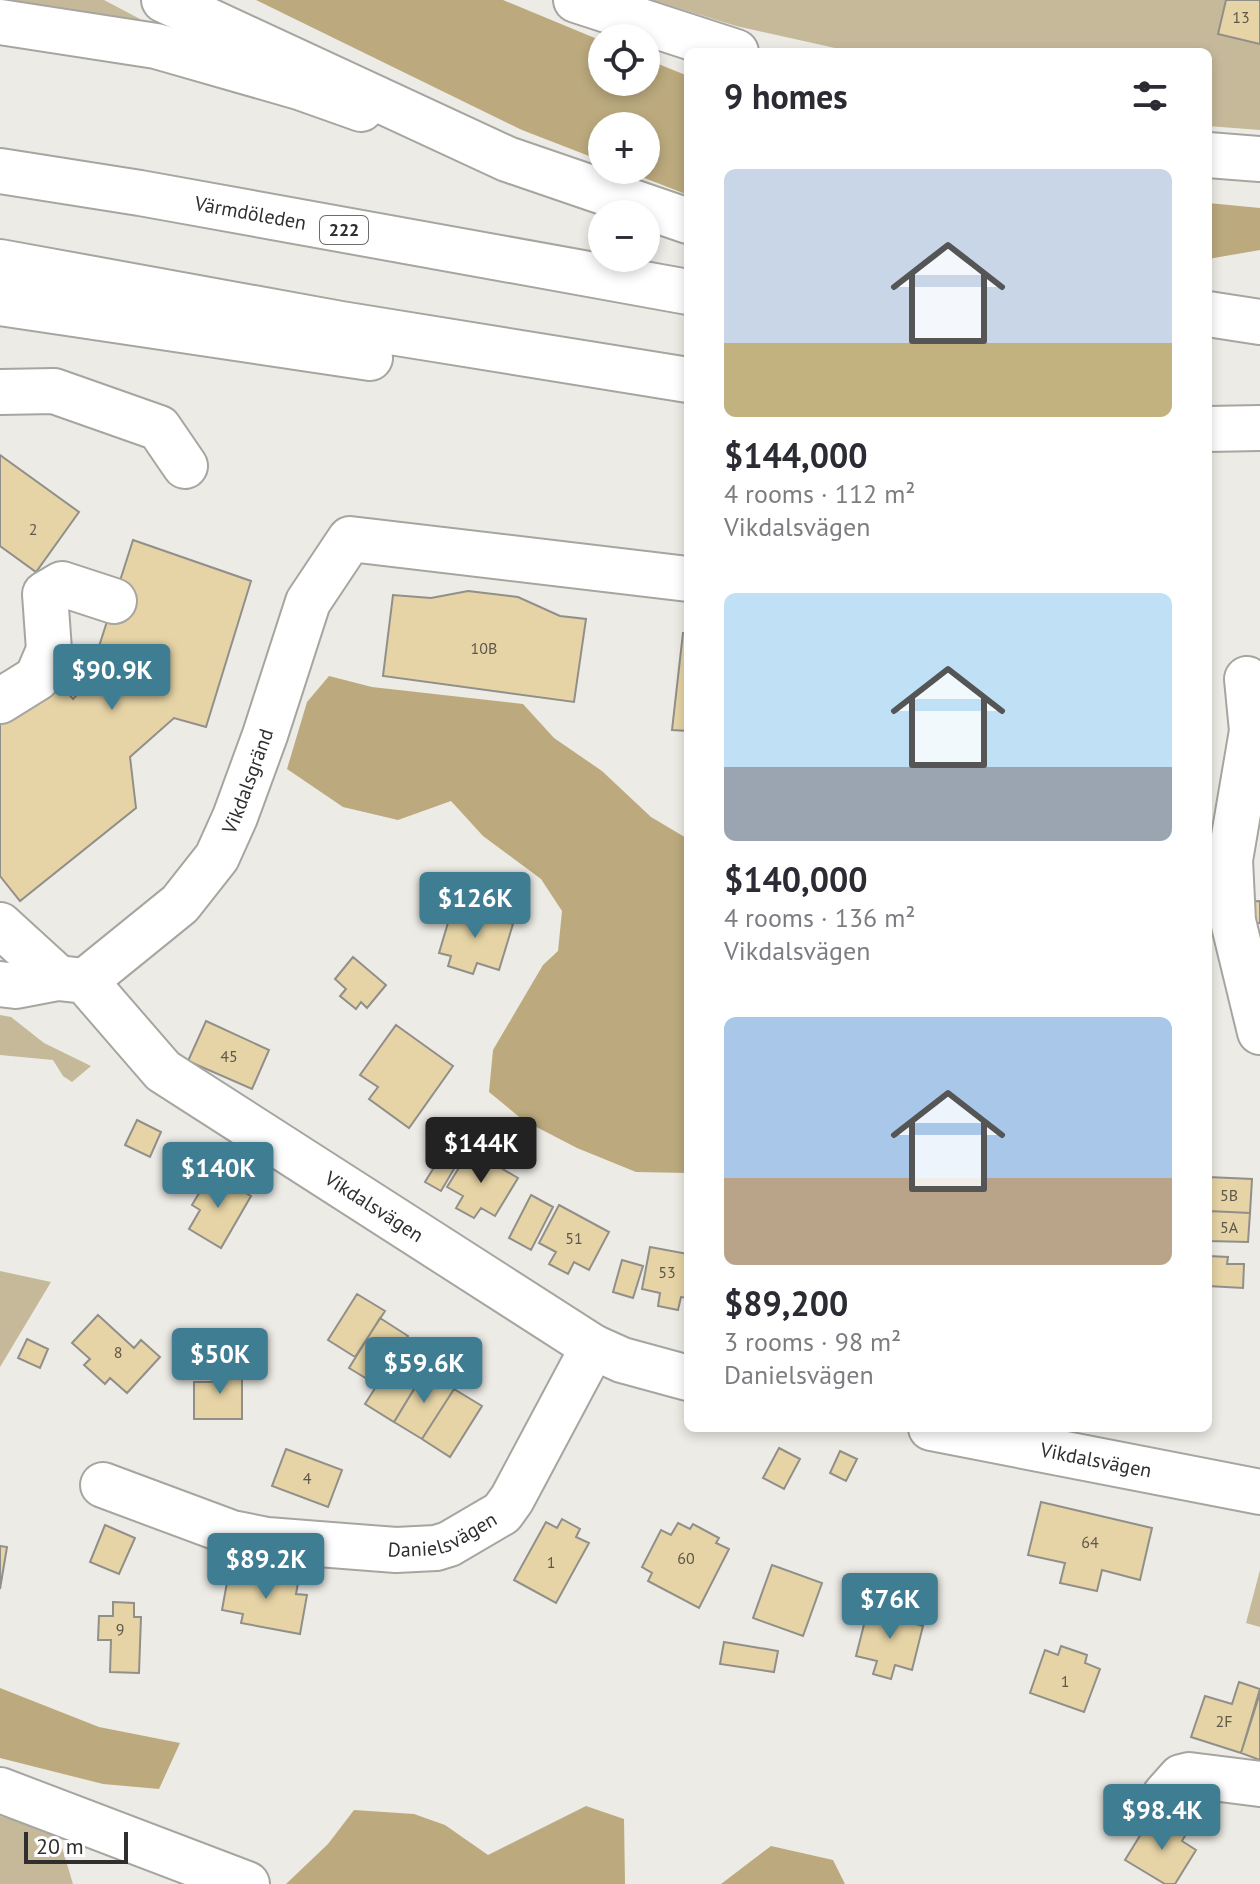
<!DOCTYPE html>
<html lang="en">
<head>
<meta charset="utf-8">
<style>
	:root { --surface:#fff; --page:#f2f2f3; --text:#2b2b33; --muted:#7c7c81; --accent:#3f7d93 }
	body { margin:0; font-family:"PT Sans",sans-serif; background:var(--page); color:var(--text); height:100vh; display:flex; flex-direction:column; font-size:30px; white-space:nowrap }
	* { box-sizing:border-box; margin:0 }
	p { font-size:26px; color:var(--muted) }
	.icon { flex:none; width:44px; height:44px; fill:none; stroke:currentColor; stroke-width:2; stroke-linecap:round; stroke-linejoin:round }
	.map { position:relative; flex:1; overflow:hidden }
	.details { position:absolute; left:684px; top:48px; width:528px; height:1384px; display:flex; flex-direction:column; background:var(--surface); border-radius:12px; box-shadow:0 4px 12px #0003 }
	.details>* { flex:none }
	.tools { position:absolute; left:588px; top:24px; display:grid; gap:16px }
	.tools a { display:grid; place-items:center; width:72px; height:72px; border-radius:50%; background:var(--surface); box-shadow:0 4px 12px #0003; font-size:40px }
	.scale { position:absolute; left:24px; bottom:20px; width:104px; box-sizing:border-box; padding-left:8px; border:4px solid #302f2d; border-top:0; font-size:22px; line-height:28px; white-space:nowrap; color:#302f2d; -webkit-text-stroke:6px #fff; paint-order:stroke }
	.price { position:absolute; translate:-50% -68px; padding:0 18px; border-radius:8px; background:var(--accent); color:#fff; font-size:26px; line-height:52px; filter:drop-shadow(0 2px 4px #0008) }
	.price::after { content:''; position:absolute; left:50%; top:48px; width:24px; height:18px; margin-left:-12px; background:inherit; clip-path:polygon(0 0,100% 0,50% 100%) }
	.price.on { background:#222; color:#fff }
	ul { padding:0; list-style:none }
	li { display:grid; align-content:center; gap:16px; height:424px; padding:0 40px }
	li span { display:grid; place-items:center; height:248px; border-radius:12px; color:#555 }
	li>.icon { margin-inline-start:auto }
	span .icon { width:144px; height:144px; fill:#fffc; stroke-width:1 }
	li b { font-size:34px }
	h2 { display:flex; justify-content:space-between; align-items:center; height:96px; padding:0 40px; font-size:34px }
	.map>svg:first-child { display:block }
	.green { fill:#c5b99a }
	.forest { fill:#bcaa7e }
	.building { fill:#e6d4a6; stroke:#918f8a; stroke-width:2 }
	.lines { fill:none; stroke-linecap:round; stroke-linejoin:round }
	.minor-casing { stroke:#a7a5a0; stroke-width:48 }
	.highway-casing { stroke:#a7a5a0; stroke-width:48 }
	.minor { stroke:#fff; stroke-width:44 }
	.highway { stroke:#fff; stroke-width:44 }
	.labels { text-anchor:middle; stroke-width:8; stroke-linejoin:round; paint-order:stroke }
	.number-label { font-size:16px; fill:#5e584b }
	.shield { fill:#fff; stroke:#6e6d6c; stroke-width:2 }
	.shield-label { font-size:18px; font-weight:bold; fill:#302f2d }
	.street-label { font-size:20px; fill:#302f2d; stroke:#fff }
</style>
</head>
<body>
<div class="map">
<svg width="1260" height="1884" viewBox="0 0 1260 1884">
	<rect width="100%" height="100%" fill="#edebe5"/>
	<path class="green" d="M0,0H104L140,19L130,24L0,4Z
		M652,0H1260V130L1208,126V52H853L736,26Z
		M0,1015L11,1017L44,1043L91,1066L72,1082L63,1076L53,1060L0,1055Z
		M0,1271L51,1282L0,1367Z
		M1260,1570V1627L1246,1623Z
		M0,1816L57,1831L73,1884H0Z"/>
	<path class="forest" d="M256,0H503L602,41V82H646V59L688,76V195L624,170H646V126H602V161L522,130Z
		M1208,203L1260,208V250L1208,259Z
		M329,676L372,687L523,704L554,738L602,771L651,817L688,839V1173L636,1172L577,1148L523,1120L489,1092L493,1050L543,965L558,951L562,911L541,879L483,836L451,801L398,820L343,807L287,769L307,702Z
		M0,1688L99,1727L180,1743L159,1789L103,1784L0,1758Z
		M586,1806L624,1819L625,1884H286L328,1844L354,1810L414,1814L445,1825L488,1855Z
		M771,1846L833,1860L845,1884H721Z"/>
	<path class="building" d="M1226,0H1260V44L1218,34Z
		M0,455L79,512L36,572L0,546Z
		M133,540L251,581L206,727L174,718L130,757L136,808L20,901L0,876V721L54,677L73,699L87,684Z
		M468,591L518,597L560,616L586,619L574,702L383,676L393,595L431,598Z
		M683,633L688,634V731L672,730Z
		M1260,901V923L1251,924L1248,902Z
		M453,906L513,924L499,970L477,963L473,974L448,966L451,956L439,953Z
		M353,957L386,985L367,1008L361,1002L356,1009L340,996L346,989L335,979Z
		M206,1021L269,1050L252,1089L188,1061Z
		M396,1025L453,1066L409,1128L369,1099L378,1087L360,1075Z
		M137,1120L161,1132L150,1157L125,1145Z
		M470,1150L518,1178L495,1216L481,1208L474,1218L456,1208L463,1196L447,1187Z
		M443,1153L458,1162L441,1191L425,1182Z
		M211,1173L251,1196L221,1248L189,1229L200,1210L192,1205Z
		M1208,1177L1252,1179L1250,1213L1208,1211Z
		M531,1195L553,1207L531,1250L509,1238Z
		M559,1205L609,1232L589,1270L574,1262L568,1274L549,1264L556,1252L539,1243Z
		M1208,1211L1250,1213L1248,1242L1208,1241Z
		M650,1247L688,1254V1298L681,1297L678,1310L658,1306L660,1293L642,1289Z
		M1208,1256L1228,1257L1227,1264H1244L1243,1288L1208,1286Z
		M622,1260L643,1266L633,1298L613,1292Z
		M357,1294L385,1311L355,1357L328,1340Z
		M98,1315L134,1348L141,1340L160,1357L127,1393L110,1378L105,1384L84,1365L90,1359L72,1343Z
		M380,1318L408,1336L377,1385L349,1368Z
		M27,1339L48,1349L40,1368L18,1358Z
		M397,1354L425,1371L394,1422L365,1404Z
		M213,1368L242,1369V1419H194V1382H213Z
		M425,1371L454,1389L422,1439L394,1422Z
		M454,1389L482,1406L450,1457L422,1439Z
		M779,1448L800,1459L784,1489L763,1478Z
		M286,1449L342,1470L328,1507L272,1486Z
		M840,1451L857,1459L846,1481L830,1473Z
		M1041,1502L1152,1528L1140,1580L1102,1570L1097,1591L1060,1583L1065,1563L1028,1555Z
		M562,1519L580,1529L576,1537L589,1543L556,1603L514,1580L546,1522L557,1528Z
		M678,1523L690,1529L693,1524L719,1538L716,1543L729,1549L699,1608L648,1581L652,1573L642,1567L661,1530L671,1535Z
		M105,1525L135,1538L119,1574L90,1562Z
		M0,1546L7,1547L0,1589Z
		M772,1565L822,1583L803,1636L753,1618Z
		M252,1568L277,1572L275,1578L298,1583L296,1594L307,1595L300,1634L241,1623L243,1614L222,1610L228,1577L249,1581Z
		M113,1602L134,1603V1617H141L139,1673L110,1672L111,1640H98L99,1616H113Z
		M885,1606L911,1613L909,1622L923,1626L912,1670L895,1665L891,1679L873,1674L877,1661L856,1656L868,1609L883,1613Z
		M724,1642L778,1651L774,1672L720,1664Z
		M1061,1646L1087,1655L1085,1663L1100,1669L1084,1712L1030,1693L1045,1650L1058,1655Z
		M1239,1682L1260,1689L1241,1753L1191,1737L1205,1696L1232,1704Z
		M1260,1693V1760L1241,1753Z
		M1172,1818L1189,1829L1182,1841L1196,1850L1175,1884H1165L1125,1860L1149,1821L1164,1830Z"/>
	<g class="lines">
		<defs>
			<g id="minor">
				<path d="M576,0L736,52"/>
				<path d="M0,22L156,46L299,87L361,109"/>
				<path d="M1208,155L1260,159"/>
				<path d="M0,392L54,391L159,428L185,466"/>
				<path d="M1247,679L1252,731L1230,860L1233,921L1260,1032"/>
				<path d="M0,701L37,678L49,650L45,594L62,584L114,601"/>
				<path d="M0,925L58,978"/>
				<path id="s1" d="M85,981L180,904L217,857L235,817L265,735L308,602L350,539L688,579"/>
				<path id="s2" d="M0,984L16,986L58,978L85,981L163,1071L593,1347L622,1360L688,1378"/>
				<path id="s3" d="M931,1428L1260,1492"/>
				<path id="s4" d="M103,1485L232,1533L267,1540L396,1550L436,1548L449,1544L502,1513L512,1499L593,1347"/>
				<path d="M0,1790L247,1884"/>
				<path d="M1165,1795L1181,1777L1189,1775L1260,1784"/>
			</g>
			<g id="highway">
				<path d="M164,0L507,159L688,221"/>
				<path id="s5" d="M0,171L140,193L688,292"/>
				<path d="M0,262L341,324L688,380"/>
				<path d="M0,303L370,358"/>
				<path d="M1208,314L1260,322"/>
				<path d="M1208,429L1260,428"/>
			</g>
		</defs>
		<use href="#minor" class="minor-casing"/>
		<use href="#highway" class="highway-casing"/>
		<use href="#minor" class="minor"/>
		<use href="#highway" class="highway"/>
	</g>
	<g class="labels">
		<g class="number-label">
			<text x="1241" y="23">13</text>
			<text x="33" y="535">2</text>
			<text x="484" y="654">10B</text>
			<text x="229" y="1062">45</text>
			<text x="1229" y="1201">5B</text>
			<text x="1229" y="1233">5A</text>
			<text x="574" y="1244">51</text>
			<text x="667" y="1278">53</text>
			<text x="118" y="1358">8</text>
			<text x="307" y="1484">4</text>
			<text x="1090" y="1548">64</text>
			<text x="686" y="1564">60</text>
			<text x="551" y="1568">1</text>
			<text x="120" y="1635">9</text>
			<text x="1065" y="1687">1</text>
			<text x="1224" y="1727">2F</text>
		</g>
		<rect class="shield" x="320" y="216" width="48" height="28" rx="6"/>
		<g class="shield-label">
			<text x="344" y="236">222</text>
		</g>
		<g class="street-label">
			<text dy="7" stroke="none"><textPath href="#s5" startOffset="254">Värmdöleden</textPath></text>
			<text dy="7" stroke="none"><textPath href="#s1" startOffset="264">Vikdalsgränd</textPath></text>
			<text dy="7" stroke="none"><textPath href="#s2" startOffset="456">Vikdalsvägen</textPath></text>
			<text dy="7" stroke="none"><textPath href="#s3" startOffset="168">Vikdalsvägen</textPath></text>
			<text dy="7" stroke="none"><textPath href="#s4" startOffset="352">Danielsvägen</textPath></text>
		</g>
	</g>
</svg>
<div class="tools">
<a><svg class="icon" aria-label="locate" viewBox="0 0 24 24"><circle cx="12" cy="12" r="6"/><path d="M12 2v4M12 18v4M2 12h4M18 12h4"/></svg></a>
<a>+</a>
<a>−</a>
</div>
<div class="scale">20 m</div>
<b class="price" style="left:112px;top:712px">$90.9K</b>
<b class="price" style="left:475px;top:940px">$126K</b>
<b class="price on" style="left:481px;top:1185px">$144K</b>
<b class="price" style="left:218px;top:1210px">$140K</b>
<b class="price" style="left:220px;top:1396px">$50K</b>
<b class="price" style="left:424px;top:1405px">$59.6K</b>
<b class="price" style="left:266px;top:1601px">$89.2K</b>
<b class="price" style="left:890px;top:1641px">$76K</b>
<b class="price" style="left:1162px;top:1852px">$98.4K</b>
<section class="details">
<h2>9 homes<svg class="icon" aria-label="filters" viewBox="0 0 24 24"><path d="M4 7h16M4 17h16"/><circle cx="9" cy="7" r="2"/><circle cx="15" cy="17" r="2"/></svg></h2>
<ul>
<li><span style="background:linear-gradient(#c9d6e8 70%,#c2b280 0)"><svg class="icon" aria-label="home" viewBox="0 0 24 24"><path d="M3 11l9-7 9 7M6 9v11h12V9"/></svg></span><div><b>$144,000</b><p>4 rooms · 112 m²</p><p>Vikdalsvägen</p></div></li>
<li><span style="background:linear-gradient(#bfe0f5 70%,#9aa5b1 0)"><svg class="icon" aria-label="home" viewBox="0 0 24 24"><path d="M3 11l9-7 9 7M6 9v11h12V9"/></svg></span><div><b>$140,000</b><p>4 rooms · 136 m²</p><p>Vikdalsvägen</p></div></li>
<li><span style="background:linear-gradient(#a9c7e8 65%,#b9a48a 0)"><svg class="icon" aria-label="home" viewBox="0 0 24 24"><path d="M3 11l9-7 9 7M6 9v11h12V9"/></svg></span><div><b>$89,200</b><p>3 rooms · 98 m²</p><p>Danielsvägen</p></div></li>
</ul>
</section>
</div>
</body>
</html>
